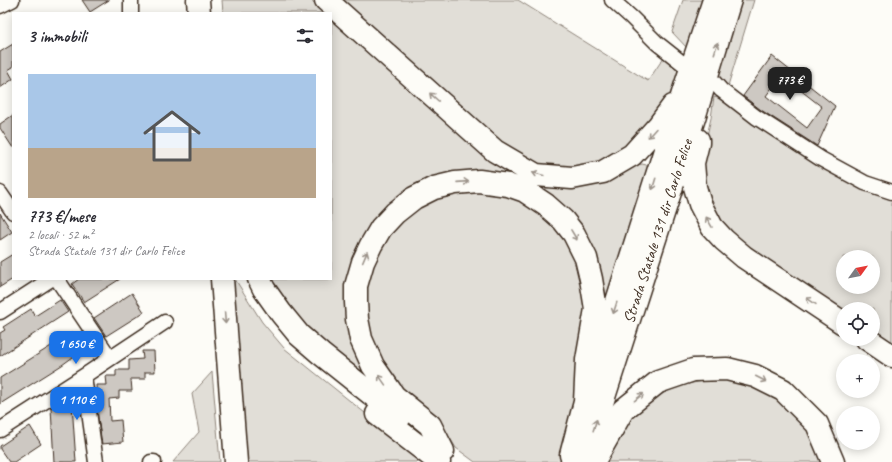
<!DOCTYPE html>
<html lang="it">
<head>
<meta charset="utf-8">
<style>
	:root { --surface:#fff; --page:#f7f7f7; --text:#2b2b33; --muted:#7c7c81; --line:#e1e1e2; --accent:#1a73e8 }
	body { margin:0; font-family:Caveat,sans-serif; background:var(--page); color:var(--text); height:100vh; display:flex; flex-direction:column; font-size:15px; white-space:nowrap }
	* { box-sizing:border-box; margin:0 }
	p { font-size:13px; color:var(--muted) }
	.icon { flex:none; width:22px; height:22px; fill:none; stroke:currentColor; stroke-width:2; stroke-linecap:round; stroke-linejoin:round }
	.map { position:relative; flex:1; overflow:hidden }
	.sheet { position:absolute; left:12px; top:12px; width:320px; height:268px; display:flex; flex-direction:column; background:var(--surface); border-radius:0px; box-shadow:0 2px 10px #0003 }
	.sheet>* { flex:none }
	.needle { width:26px; rotate:57deg }
	.tools { position:absolute; left:836px; top:250px; display:grid; gap:8px }
	.tools a { display:grid; place-items:center; width:44px; height:44px; border-radius:50%; background:var(--surface); box-shadow:0 2px 10px #0003; font-size:20px }
	.price { position:absolute; translate:-50% -34px; padding:0 9px; border-radius:8px; background:var(--accent); color:#fff; font-size:13px; line-height:26px; filter:drop-shadow(0 1px 2px #0008) }
	.price::after { content:''; position:absolute; left:50%; top:24px; width:12px; height:9px; margin-left:-6px; background:inherit; clip-path:polygon(0 0,100% 0,50% 100%) }
	.price.on { background:#222; color:#fff }
	ul { padding:0; list-style:none }
	li { display:grid; align-content:center; gap:8px; height:212px; padding:0 16px }
	li+li { border-top:1px solid var(--line) }
	li span { display:grid; place-items:center; height:124px; border-radius:0px; color:#555 }
	li>.icon { margin-inline-start:auto }
	span .icon { width:72px; height:72px; fill:#fffc; stroke-width:1 }
	li b { font-size:17px }
	h2 { display:flex; justify-content:space-between; align-items:center; height:48px; padding:0 16px; font-size:17px }
	.map>svg:first-child { display:block }
	.green { fill:#e1ded7; stroke:#8e847a; fill-rule:evenodd }
	.building { fill:#cdc8c2; stroke:#3b2a1e; fill-rule:evenodd }
	.lines { fill:none; stroke-linecap:round; stroke-linejoin:round }
	.street-casing { stroke:#3b2a1e; stroke-width:17 }
	.highway-casing { stroke:#3b2a1e; stroke-width:25 }
	.street { stroke:#fdfcf7; stroke-width:14 }
	.highway { stroke:#fdfcf7; stroke-width:22 }
	.oneway { stroke:#9c938a }
	.labels { text-anchor:middle; stroke-width:3; stroke-linejoin:round; paint-order:stroke }
	.street-label { font-size:16px; fill:#3b2a1e; stroke:#fdfcf7 }
</style>
</head>
<body>
<div class="map">
<svg width="892" height="462" viewBox="0 0 892 462">
	<rect width="100%" height="100%" fill="#fdfcf7"/>
	<filter id="ink" filterUnits="userSpaceOnUse"><feTurbulence type="fractalNoise" baseFrequency=".025" numOctaves="2"/><feDisplacementMap in="SourceGraphic" scale="8" xChannelSelector="R" yChannelSelector="G"/><feConvolveMatrix kernelMatrix="1 2 1 2 8 2 1 2 1" color-interpolation-filters="sRGB"/></filter>
	<g filter="url(#ink)">
		<path class="green" d="M222,0H311L325,13H223Z
			M341,0H518L648,81L664,57L682,71L662,109L638,145L572,175L520,161Z
			M683,0H705L688,49L672,32Z
			M736,0H754L727,89L714,76Z
			M331,19L356,43L501,166L514,175L546,187L576,188L592,186L611,180L623,173L634,166L642,164L651,166L606,321V296L599,264L585,234L549,197L424,184L352,283L377,385L337,355L302,322L271,279H331Z
			M714,97L725,100L892,197V348L873,335V309H843V315L765,262L723,227L707,196L702,158L711,118ZM843,257H873V287H843Z
			M465,191H496L523,199L570,235L588,289L583,365L563,462H475L456,448L439,420L392,379L368,334L366,308L367,282L372,262L394,226L428,201Z
			M229,279H235L262,322L284,348L426,462H245Z
			M212,372L220,462H173L199,432L192,394Z
			M712,379L741,380L784,401L806,422L826,462H606L621,431L642,404L678,386Z"/>
		<path class="building" d="M82,0H109L90,12Z
			M13,44V67L8,70L13,79L0,88V52Z
			M772,56L835,106L817,146L761,110L743,96ZM781,75L822,107L807,128L766,96Z
			M13,115V148L0,128V124Z
			M0,213L12,232L0,240Z
			M13,254V279L0,287V262Z
			M79,279H120L84,302L72,284Z
			M132,293L144,312L106,336L94,318Z
			M60,300L68,312L0,356V333L5,330L3,327L31,309L35,316Z
			M72,333L84,349L62,365L0,404V378Z
			M142,351H154L155,372H145V379H131L132,391H119V398L109,399L110,421L121,420L123,442L102,444L98,418L96,385H107L106,376H116V370H129V360L143,359Z
			M72,404L76,462H54L51,408L55,405Z
			M30,426L41,444L14,462H9L0,449V446Z"/>
		<g class="lines">
			<defs>
				<path id="street" d="M131,0V13
					M612,0L631,17L657,43L686,66
					M0,6L12,0
					M713,81L721,90L756,117L821,159L865,183L892,192
					M0,193L13,212
					M57,279L110,358
					M0,312L51,279
					M84,376L96,462
					M0,430L84,376L165,322
					M151,462H154"/>
				<path id="highway" d="M198,0L199,13
					M326,0L495,151L536,175L572,178L603,172L632,155L659,125L673,106
					M698,140V143L693,163L695,187L700,204L712,227L724,240L744,257L843,323
					M222,279L236,462
					M259,279L264,289L281,313L299,335L321,354L400,417
					M867,339L892,356
					M377,414L439,462
					M443,451L430,425L394,396L373,366L361,339L357,319L356,302V286L363,262L371,245L381,228L395,213L414,198L434,188L455,183L479,181L508,185L525,191L546,205L563,220L574,234L586,258L591,279L596,309L587,360L585,402
					M571,455L585,402L684,90L714,0
					M594,461L623,410L658,382L693,370L727,369L755,376L783,390L817,424L833,462
					M583,462L694,118L730,0"/>
			</defs>
			<use href="#street" class="street-casing"/>
			<use href="#highway" class="highway-casing"/>
			<use href="#street" class="street"/>
			<use href="#highway" class="highway"/>
		</g>
		<defs><path id="oneway-shaft" d="M-6 0H5M1.5-3L5.5 0L1.5 3" fill="none" stroke-width="1.6" stroke-linecap="round" stroke-linejoin="round"/></defs>
		<g class="oneway">
			<use href="#oneway-shaft" transform="translate(716 48) rotate(-73)"/>
			<use href="#oneway-shaft" transform="translate(434 97) rotate(-138)"/>
			<use href="#oneway-shaft" transform="translate(652 133) rotate(132)"/>
			<use href="#oneway-shaft" transform="translate(538 174) rotate(-165)"/>
			<use href="#oneway-shaft" transform="translate(463 182) rotate(-4)"/>
			<use href="#oneway-shaft" transform="translate(654 184) rotate(107)"/>
			<use href="#oneway-shaft" transform="translate(709 222) rotate(-120)"/>
			<use href="#oneway-shaft" transform="translate(574 235) rotate(59)"/>
			<use href="#oneway-shaft" transform="translate(365 257) rotate(-67)"/>
			<use href="#oneway-shaft" transform="translate(811 301) rotate(-146)"/>
			<use href="#oneway-shaft" transform="translate(615 308) rotate(108)"/>
			<use href="#oneway-shaft" transform="translate(225 318) rotate(86)"/>
			<use href="#oneway-shaft" transform="translate(761 379) rotate(27)"/>
			<use href="#oneway-shaft" transform="translate(382 380) rotate(-125)"/>
			<use href="#oneway-shaft" transform="translate(639 397) rotate(-39)"/>
			<use href="#oneway-shaft" transform="translate(595 425) rotate(-72)"/>
		</g>
	</g>
	<g class="labels">
		<g class="street-label">
			<text transform="translate(657 231) rotate(-72)" y="6">Strada Statale 131 dir Carlo Felice</text>
		</g>
	</g>
</svg>
<div class="tools">
<a><svg class="needle" viewBox="-14 -14 28 28"><path d="M0-13l5 13h-10z" fill="#e53935"/><path d="M0 13l5-13h-10z" fill="#7c7c81"/></svg></a>
<a><svg class="icon" aria-label="locate" viewBox="0 0 24 24"><circle cx="12" cy="12" r="6"/><path d="M12 2v4M12 18v4M2 12h4M18 12h4"/></svg></a>
<a>+</a>
<a>−</a>
</div>
<b class="price on" style="left:790px;top:101px">773 €</b>
<b class="price" style="left:76px;top:365px">1 650 €</b>
<b class="price" style="left:77px;top:421px">1 110 €</b>
<section class="sheet">
<h2>3 immobili<svg class="icon" aria-label="filters" viewBox="0 0 24 24"><path d="M4 7h16M4 17h16"/><circle cx="9" cy="7" r="2"/><circle cx="15" cy="17" r="2"/></svg></h2>
<ul>
<li><span style="background:linear-gradient(#a9c7e8 60%,#b9a48a 0)"><svg class="icon" aria-label="home" viewBox="0 0 24 24"><path d="M3 11l9-7 9 7M6 9v11h12V9"/></svg></span><div><b>773 €/mese</b><p>2 locali · 52 m²</p><p>Strada Statale 131 dir Carlo Felice</p></div></li>
</ul>
</section>
</div>
</body>
</html>
